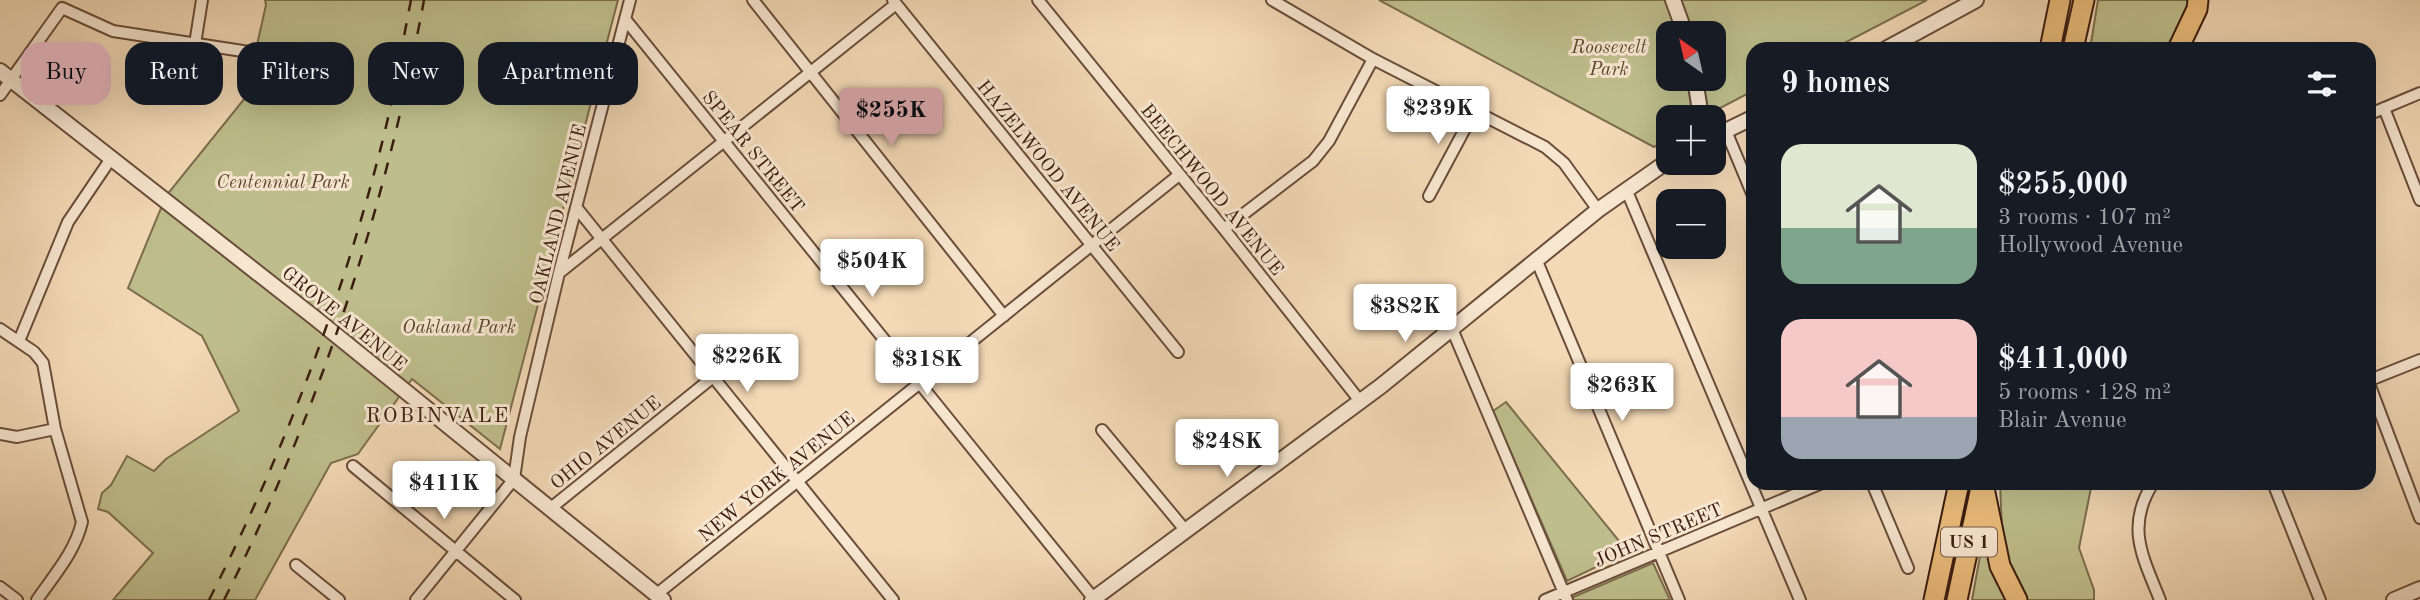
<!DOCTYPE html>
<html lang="en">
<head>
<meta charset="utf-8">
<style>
	:root { --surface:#171b24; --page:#20242c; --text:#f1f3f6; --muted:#9ea1a6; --accent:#c59692 }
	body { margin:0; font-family:"Old Standard TT",serif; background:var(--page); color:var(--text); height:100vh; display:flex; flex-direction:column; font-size:26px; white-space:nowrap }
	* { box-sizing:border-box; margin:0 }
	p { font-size:23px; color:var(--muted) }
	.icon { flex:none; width:38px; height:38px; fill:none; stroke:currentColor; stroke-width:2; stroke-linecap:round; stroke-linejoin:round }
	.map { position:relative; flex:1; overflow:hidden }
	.details { position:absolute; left:1746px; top:42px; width:630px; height:448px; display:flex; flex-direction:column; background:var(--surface); border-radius:21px; box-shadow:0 7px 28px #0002 }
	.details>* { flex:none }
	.hud { position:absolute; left:21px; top:42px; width:665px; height:63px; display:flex; gap:14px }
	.needle { width:46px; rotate:326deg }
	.controls { position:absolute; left:1656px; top:21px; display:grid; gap:14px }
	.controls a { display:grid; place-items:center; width:70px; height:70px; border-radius:14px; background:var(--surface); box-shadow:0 7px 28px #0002; font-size:35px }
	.price { position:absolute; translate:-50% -60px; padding:0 16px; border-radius:7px; background:#fff; color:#222; font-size:23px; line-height:46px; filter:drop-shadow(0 2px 4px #0008) }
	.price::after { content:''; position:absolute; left:50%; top:42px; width:21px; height:16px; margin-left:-10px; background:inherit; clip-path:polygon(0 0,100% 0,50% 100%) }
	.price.on { background:var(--accent); color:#111 }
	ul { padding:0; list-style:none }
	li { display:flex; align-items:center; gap:21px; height:175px; padding:0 35px }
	li span { display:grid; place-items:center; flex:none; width:196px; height:140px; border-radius:21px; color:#555 }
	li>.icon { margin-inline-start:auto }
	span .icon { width:84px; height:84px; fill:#fffc; stroke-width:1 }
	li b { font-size:30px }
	h2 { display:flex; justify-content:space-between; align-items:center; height:84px; padding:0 35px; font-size:30px }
	.tag { padding:0 24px; border-radius:21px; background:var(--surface); box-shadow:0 7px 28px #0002; font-size:24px; line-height:63px }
	.tag.on { background:var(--accent); color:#111 }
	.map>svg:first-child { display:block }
	.green { fill:#bebe8c; stroke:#7d6e4e; stroke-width:2; fill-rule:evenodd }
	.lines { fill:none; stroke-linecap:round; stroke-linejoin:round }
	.minor-casing { stroke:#6a4d3a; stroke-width:14 }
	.tertiary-casing { stroke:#6a4d3a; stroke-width:18 }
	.trunk-casing { stroke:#3c1e11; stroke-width:23 }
	.minor { stroke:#f7e6d0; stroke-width:10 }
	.tertiary { stroke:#f7e6d0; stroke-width:14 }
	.trunk { stroke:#eabc7b; stroke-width:19 }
	.rail { stroke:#3c1e11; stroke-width:2.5; stroke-dasharray:12 12; stroke-linecap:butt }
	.labels { text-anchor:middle; stroke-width:6; stroke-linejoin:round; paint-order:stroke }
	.shield { fill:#f7e6d0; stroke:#745a4a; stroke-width:2 }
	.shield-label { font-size:18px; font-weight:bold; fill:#3c1e11 }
	.park-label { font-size:19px; font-style:italic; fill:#5c4630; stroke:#f7e6d0 }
	.street-label { font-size:19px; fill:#3c1e11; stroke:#f7e6d0 }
	.neighbourhood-label { font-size:21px; letter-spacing:2px; fill:#3c1e11; stroke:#f7e6d0 }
</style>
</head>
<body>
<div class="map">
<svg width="2420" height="600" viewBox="0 0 2420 600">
	<rect width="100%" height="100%" fill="#f3d9b6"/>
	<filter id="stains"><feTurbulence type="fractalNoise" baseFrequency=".00286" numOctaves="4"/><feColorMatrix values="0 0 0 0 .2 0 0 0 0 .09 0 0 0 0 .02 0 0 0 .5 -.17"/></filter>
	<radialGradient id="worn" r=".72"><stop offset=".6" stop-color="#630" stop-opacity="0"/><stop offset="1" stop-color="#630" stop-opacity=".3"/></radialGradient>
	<path class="green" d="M265,0H618L500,449L412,379L358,454L331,463L255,600H113L153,553L108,512L98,509L102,493L111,485L127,456L154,471L166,459L239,411L202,336L128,288L166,196L245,98L266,5Z
		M1379,0H1927L1833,49H1754L1753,91L1703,117H1668V138L1654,147ZM1668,33H1713V79H1668Z
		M2098,0H2192L2170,49H2090Z
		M1506,402L1628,552L1567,581L1493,411Z
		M2000,483H2092L2079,548L2094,590V600H2027L2021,592L2003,553Z
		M1985,528L2013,600H1972Z
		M1653,563L1670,600H1572L1571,598Z"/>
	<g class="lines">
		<defs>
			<path id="minor" d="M753,0L1004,316
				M893,0L1178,352
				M1038,0L1224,229L1360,401
				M1272,0L1373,59L1545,147L1564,163L1598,210
				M625,19L1094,599
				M195,44L202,0
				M0,95L62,8L113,31L249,52
				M2384,108L2420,200
				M2370,114L2420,93
				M1726,131L1754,198
				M1626,189L1800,600
				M1429,196L1475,110
				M576,207L893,600
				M1224,229L1313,161L1329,141L1373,59
				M1536,259L1679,600
				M559,273L896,4
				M0,329L34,352L43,363L55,429L82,522C75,552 54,575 37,600
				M1452,329L1567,600
				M19,341L68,222L112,157
				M2370,380L2420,360
				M2370,386L2420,518
				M1102,430L1186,531
				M0,434L17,437L55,429
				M353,466L515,600
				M1872,483L1908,568
				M2153,483C2125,527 2143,557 2160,600
				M2273,483L2320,600
				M551,508L713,377
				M296,565L339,600
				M0,587L17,600
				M657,594L1179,175
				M416,600L514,479L520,437L559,273L630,0
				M1545,600L1822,483"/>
			<path id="tertiary" d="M1673,0L1685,33
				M1886,49L1976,0
				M0,71L315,318L663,600
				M1695,79L1701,117
				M1713,137L1754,117
				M1092,600L1381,386L1598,210L1668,161
				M2394,600L2420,589"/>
			<path id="trunk" d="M2050,49L2060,0
				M2073,49L2084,0
				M2178,49L2197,9L2198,0
				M1983,483L2000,566L2017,600
				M1934,600L1959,483
				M1957,600L1980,492"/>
		</defs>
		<use href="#minor" class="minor-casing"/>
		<use href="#tertiary" class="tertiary-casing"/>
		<use href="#trunk" class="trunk-casing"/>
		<use href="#minor" class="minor"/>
		<use href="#tertiary" class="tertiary"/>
		<use href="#trunk" class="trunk"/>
		<path class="rail" d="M209,600C284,452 344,296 384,135C395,90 402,45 411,0
			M224,600C320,409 385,210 424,0"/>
	</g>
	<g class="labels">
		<rect class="shield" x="1941" y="527.5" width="56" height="29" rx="5"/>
		<g class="shield-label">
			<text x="1969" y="548">US 1</text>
		</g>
		<g class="park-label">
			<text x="1609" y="53">Roosevelt<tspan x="1609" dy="22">Park</tspan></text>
			<text x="283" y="188">Centennial Park</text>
			<text x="459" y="333">Oakland Park</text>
		</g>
		<g class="street-label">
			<text transform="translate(754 151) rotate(51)" y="7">SPEAR STREET</text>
			<text transform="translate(1049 165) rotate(51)" y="7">HAZELWOOD AVENUE</text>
			<text transform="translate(1213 189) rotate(51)" y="7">BEECHWOOD AVENUE</text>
			<text transform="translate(557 214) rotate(-76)" y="7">OAKLAND AVENUE</text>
			<text transform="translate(345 318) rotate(39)" y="7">GROVE AVENUE</text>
			<text transform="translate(605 442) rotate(-39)" y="7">OHIO AVENUE</text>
			<text transform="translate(776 476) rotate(-39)" y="7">NEW YORK AVENUE</text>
			<text transform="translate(1658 534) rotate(-23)" y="7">JOHN STREET</text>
		</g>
		<g class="neighbourhood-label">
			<text x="438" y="422">ROBINVALE</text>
		</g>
	</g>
	<rect width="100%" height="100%" filter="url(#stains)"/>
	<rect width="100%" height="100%" fill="url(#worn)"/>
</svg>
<div class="controls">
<a><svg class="needle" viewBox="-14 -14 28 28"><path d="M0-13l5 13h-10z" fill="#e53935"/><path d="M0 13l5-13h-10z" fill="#9ea1a6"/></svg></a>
<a>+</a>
<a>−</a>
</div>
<b class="price" style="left:1438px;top:146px">$239K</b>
<b class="price on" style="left:891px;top:148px">$255K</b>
<b class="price" style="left:872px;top:299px">$504K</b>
<b class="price" style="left:1405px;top:344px">$382K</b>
<b class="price" style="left:747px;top:394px">$226K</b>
<b class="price" style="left:927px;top:397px">$318K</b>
<b class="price" style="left:1622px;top:423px">$263K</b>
<b class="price" style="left:1227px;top:479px">$248K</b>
<b class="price" style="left:444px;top:521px">$411K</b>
<div class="hud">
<a class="tag on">Buy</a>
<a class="tag">Rent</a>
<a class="tag">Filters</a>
<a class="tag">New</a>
<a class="tag">Apartment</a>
</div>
<section class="details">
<h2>9 homes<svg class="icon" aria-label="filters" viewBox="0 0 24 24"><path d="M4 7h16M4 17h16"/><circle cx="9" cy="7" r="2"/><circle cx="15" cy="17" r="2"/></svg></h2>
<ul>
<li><span style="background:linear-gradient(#dfe7d0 60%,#7fa58c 0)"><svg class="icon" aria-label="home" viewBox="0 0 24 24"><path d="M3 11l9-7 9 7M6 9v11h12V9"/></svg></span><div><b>$255,000</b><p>3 rooms · 107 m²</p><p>Hollywood Avenue</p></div></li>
<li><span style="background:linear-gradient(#f6c9c9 70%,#9aa5b1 0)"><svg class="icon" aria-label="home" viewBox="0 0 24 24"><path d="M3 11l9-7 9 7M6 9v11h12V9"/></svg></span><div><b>$411,000</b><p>5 rooms · 128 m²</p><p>Blair Avenue</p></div></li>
</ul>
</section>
</div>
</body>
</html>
